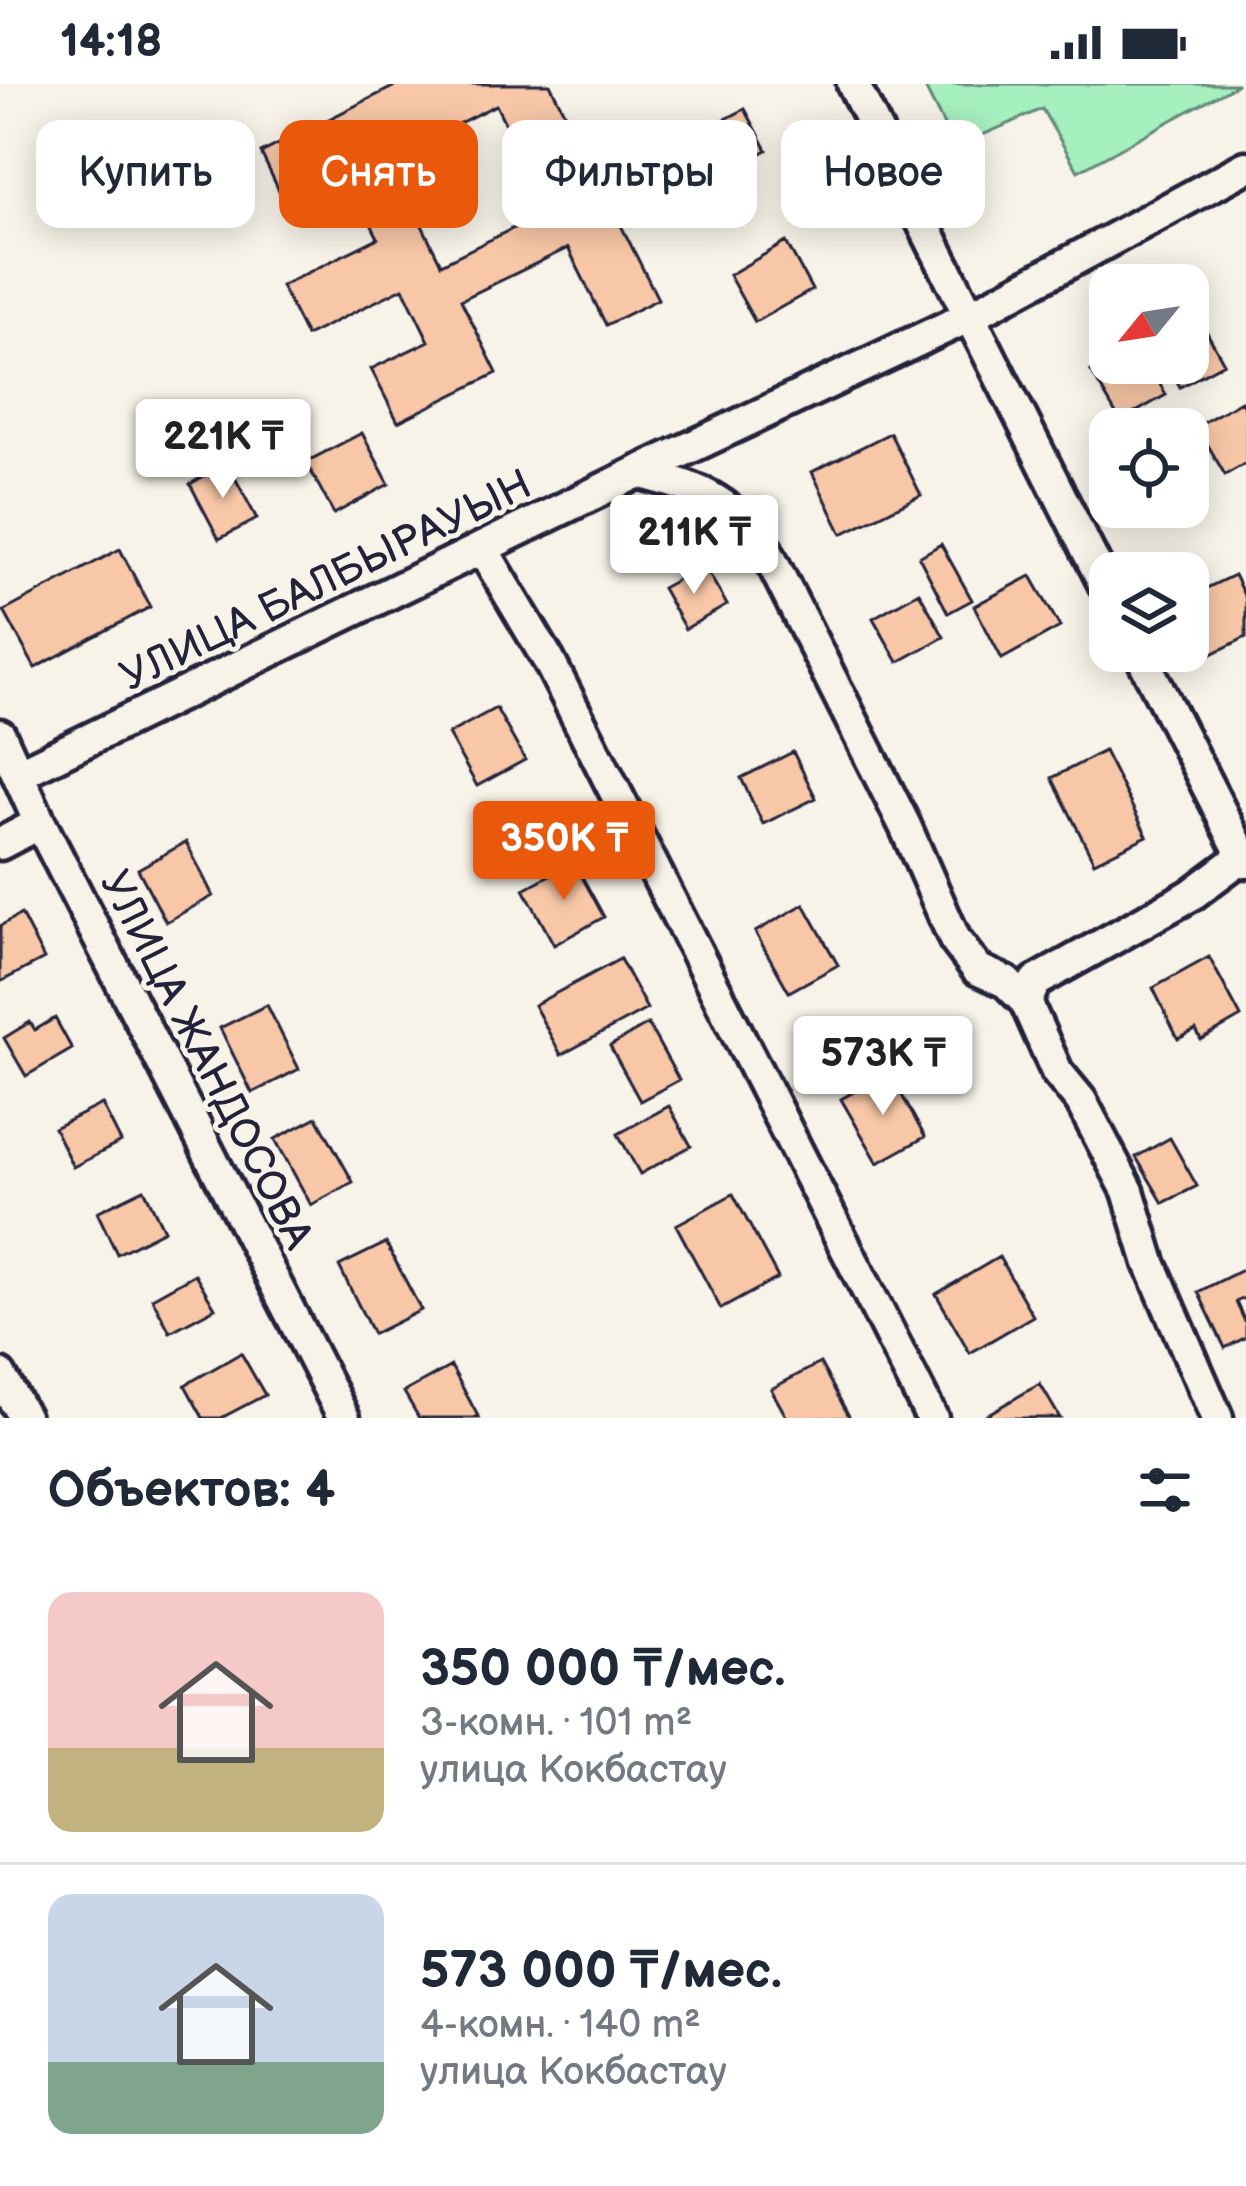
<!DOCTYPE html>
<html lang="ru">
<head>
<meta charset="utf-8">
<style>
	:root { --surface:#fff; --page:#f6f6f7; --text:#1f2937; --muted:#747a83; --line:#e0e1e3; --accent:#ea580c }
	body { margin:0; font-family:"Balsamiq Sans",sans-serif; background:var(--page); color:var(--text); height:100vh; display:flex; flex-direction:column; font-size:45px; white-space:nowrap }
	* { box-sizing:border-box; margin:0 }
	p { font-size:39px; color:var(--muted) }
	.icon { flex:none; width:66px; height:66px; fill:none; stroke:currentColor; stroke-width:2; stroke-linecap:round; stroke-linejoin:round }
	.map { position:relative; height:1334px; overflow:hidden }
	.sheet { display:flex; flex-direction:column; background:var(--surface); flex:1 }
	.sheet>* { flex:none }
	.guide { position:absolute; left:36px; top:36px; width:1176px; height:108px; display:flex; gap:24px }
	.needle { width:78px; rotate:240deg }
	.fabs { position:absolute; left:1089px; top:180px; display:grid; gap:24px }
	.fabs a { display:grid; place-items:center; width:120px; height:120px; border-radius:24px; background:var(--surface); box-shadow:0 6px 30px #0003; font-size:60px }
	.price { position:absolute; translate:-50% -102px; padding:0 27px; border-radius:12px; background:#fff; color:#222; font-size:39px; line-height:78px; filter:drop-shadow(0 3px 6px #0008) }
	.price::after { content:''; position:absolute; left:50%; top:72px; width:36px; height:27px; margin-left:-18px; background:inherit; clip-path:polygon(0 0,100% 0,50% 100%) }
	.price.active { background:var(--accent); color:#fff }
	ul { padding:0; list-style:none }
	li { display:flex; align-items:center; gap:36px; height:300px; padding:0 48px }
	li+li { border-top:3px solid var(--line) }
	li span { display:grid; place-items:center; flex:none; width:336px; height:240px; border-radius:24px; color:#555 }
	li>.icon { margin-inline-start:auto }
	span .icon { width:144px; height:144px; fill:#fffc; stroke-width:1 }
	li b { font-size:51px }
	h2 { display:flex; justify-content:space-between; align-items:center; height:144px; padding:0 48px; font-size:51px }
	.pill { padding:0 42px; border-radius:24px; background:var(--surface); box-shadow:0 6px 30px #0003; font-size:42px; line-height:108px }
	.pill.active { background:var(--accent); color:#fff }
	.status { display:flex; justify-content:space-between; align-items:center; height:84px; padding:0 60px; background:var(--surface); direction:ltr }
	.status svg { height:33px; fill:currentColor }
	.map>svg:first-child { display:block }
	.green { fill:#a6efbe; stroke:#64887c; stroke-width:3 }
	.building { fill:#f8c7a7; stroke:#22223b; stroke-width:3; fill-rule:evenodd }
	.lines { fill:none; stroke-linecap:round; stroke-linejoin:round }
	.minor-casing { stroke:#22223b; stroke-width:39 }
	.minor { stroke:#f7f3e8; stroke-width:30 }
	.labels { text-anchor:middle; stroke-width:10; stroke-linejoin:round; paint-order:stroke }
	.street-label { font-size:42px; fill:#22223b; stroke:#f7f3e8 }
</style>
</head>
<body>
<div class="status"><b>14:18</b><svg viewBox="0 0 49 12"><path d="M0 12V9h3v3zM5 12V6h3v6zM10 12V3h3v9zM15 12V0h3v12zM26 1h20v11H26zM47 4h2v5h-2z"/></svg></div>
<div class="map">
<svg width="1246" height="1334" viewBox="0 0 1246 1334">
	<rect width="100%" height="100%" fill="#f7f3e8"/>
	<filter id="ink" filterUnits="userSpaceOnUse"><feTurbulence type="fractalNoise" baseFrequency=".00833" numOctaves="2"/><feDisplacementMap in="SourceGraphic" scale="24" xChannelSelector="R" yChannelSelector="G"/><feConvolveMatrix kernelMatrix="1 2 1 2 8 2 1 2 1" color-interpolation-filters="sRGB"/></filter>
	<g filter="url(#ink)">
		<path class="green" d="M923,0H1238L1078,87L1042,25L955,63Z"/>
		<path class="building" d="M399,0H550L658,215L606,241L568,164L461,216L497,289L398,338L371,285L429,257L403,204L306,252L281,202L378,154L348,93L287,123L261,69ZM496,21L548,127L441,180L389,74Z
			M745,25L767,66L708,98L686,56Z
			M786,158L812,206L755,238L729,191Z
			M1196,229L1224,279L1180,303L1167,279H1188V233Z
			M1110,277L1148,279L1166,311L1120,337L1091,287Z
			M1241,317L1246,326V379L1225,391L1197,342Z
			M362,349L389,400L334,430L306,378Z
			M890,349L921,411L842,450L812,388Z
			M227,379L257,435L219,455L190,400Z
			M941,460L972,516L948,529L919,473Z
			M120,465L150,523L35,584L4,527Z
			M704,481L727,521L685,545L662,504Z
			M1234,491L1246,515V553L1212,570L1188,522V513Z
			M1031,492L1060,543L1002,575L974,522Z
			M919,508L944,553L898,578L873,534Z
			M496,624L525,676L477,702L448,650Z
			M1104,667L1147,752L1094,778L1052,694Z
			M793,668L816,714L763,740L741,694Z
			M186,758L213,812L166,838L138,785Z
			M574,778L604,833L554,861L524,805Z
			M804,820L838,881L789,908L755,848Z
			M21,830L44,875L0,898V842Z
			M1209,873L1241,933L1201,956L1196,946L1178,955L1153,904Z
			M620,875L647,925L561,971L534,921Z
			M267,921L299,985L252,1009L220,944Z
			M55,934L72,965L26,992L4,954L30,938L35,946Z
			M648,940L679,996L640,1017L610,962Z
			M889,988L925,1053L878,1079L841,1015Z
			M102,1020L121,1058L73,1083L54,1044Z
			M669,1022L691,1062L640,1090L618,1050Z
			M317,1033L353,1098L311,1121L275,1055Z
			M1170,1054L1197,1102L1163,1119L1136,1073Z
			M144,1105L164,1146L117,1170L97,1128Z
			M733,1110L778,1194L721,1225L676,1141Z
			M386,1159L421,1226L373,1250L339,1182Z
			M999,1173L1033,1232L970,1269L936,1210Z
			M1246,1184V1213L1236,1218L1246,1240V1253L1225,1264L1198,1208Z
			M195,1190L215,1224L170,1248L152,1214Z
			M241,1269L265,1311L221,1334H203L185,1301Z
			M820,1279L850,1334H787L771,1305Z
			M451,1282L479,1334H419L404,1308Z
			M1040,1300L1060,1334H981Z"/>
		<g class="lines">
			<defs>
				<path id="minor" d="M853,0L1110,511
					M638,388C696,404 715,409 759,452L905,742L955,856L977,885L1006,898L1026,918
					M483,466L549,577L932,1334
					M1139,567L1246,778
					M0,651L40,739L344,1334
					M18,690L638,388L968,233L1246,83
					M0,760L40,739
					M0,1291L24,1334
					M1217,1334L1150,1179L1128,1107L1081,1017L1057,988L1026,918L1035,898L1191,811L1246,770"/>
			</defs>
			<use href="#minor" class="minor-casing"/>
			<use href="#minor" class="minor"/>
		</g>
	</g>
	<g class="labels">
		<g class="street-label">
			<text transform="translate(325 495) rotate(-26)" y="15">УЛИЦА БАЛБЫРАУЫН</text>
			<text transform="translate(208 975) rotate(63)" y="15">УЛИЦА ЖАНДОСОВА</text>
		</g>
	</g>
</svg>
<div class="fabs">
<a><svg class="needle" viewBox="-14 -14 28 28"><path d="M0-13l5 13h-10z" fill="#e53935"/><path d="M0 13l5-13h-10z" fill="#747a83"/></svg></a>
<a><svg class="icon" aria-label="locate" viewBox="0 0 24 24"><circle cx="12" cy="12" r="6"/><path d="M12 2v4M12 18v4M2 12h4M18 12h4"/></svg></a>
<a><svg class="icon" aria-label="layers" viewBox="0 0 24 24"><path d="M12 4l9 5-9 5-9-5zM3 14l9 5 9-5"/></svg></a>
</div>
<b class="price" style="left:223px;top:417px">221K ₸</b>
<b class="price" style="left:694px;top:513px">211K ₸</b>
<b class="price active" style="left:564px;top:819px">350K ₸</b>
<b class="price" style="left:883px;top:1034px">573K ₸</b>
<div class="guide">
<a class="pill">Купить</a>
<a class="pill active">Снять</a>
<a class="pill">Фильтры</a>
<a class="pill">Новое</a>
</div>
</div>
<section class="sheet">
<h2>Объектов: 4<svg class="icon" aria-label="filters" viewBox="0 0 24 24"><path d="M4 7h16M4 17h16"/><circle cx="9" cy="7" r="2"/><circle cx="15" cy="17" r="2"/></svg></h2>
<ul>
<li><span style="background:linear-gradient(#f6c9c9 65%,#c2b280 0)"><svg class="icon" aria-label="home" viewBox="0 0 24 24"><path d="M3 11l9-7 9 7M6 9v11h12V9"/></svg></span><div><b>350 000 ₸/мес.</b><p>3-комн. · 101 m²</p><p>улица Кокбастау</p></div></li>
<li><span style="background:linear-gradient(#c9d6e8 70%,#7fa58c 0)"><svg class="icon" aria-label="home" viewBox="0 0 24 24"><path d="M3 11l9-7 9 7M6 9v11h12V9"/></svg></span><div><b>573 000 ₸/мес.</b><p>4-комн. · 140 m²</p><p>улица Кокбастау</p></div></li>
</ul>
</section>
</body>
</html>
